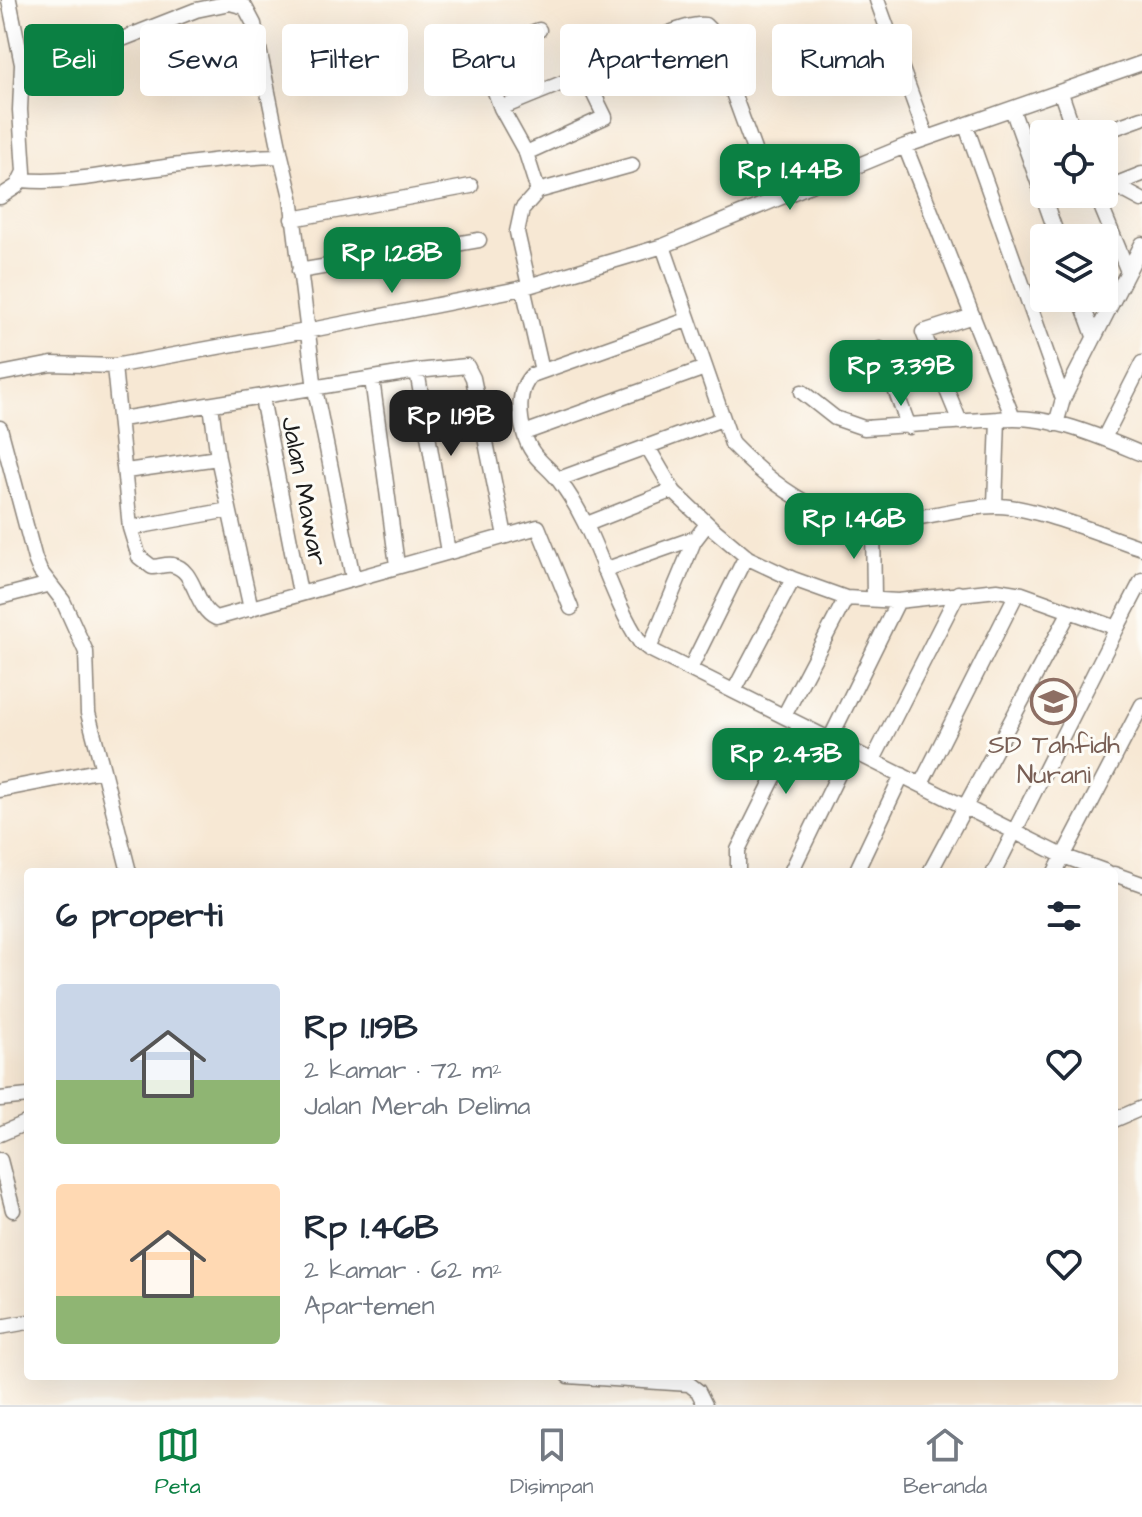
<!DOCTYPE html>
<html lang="id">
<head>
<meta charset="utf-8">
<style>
	:root { --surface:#fff; --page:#f6f6f7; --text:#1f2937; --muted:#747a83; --line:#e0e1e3; --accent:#0b8043 }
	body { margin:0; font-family:"Architects Daughter",sans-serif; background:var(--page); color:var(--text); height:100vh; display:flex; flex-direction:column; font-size:30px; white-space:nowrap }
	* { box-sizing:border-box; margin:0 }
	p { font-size:26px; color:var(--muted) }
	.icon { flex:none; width:44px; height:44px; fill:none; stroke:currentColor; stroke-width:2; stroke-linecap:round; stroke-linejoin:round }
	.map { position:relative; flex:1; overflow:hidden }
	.drawer { position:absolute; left:24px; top:868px; width:1094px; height:512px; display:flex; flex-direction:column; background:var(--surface); border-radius:8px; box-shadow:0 8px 32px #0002 }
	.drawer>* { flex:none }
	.guide { position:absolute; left:24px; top:24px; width:1094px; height:72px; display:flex; gap:16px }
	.buttons { position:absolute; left:1030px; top:120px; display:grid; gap:16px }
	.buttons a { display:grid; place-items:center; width:88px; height:88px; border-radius:8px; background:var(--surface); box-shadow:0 8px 32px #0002; font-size:40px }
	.price { position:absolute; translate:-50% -68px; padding:0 18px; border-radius:16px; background:var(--accent); color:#fff; font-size:26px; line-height:52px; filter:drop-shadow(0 2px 4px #0008) }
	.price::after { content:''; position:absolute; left:50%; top:48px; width:24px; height:18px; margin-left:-12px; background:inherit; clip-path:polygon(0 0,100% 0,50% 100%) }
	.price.active { background:#222; color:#fff }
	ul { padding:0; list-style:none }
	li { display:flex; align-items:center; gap:24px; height:200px; padding:0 32px }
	li span { display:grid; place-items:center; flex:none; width:224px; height:160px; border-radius:8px; color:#555 }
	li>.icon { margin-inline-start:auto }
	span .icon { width:96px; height:96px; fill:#fffc; stroke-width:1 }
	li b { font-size:34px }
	h2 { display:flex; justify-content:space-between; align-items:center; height:96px; padding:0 32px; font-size:34px }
	.chip { padding:0 28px; border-radius:8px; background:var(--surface); box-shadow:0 8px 32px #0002; font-size:28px; line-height:72px }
	.chip.active { background:var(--accent); color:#fff }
	.menu { display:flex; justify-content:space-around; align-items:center; height:112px; border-top:2px solid var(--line); background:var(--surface); font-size:22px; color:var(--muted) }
	.menu a { display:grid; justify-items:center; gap:4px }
	.menu .active { color:var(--accent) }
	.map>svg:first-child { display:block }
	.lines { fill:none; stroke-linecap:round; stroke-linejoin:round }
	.minor-casing { stroke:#8a8278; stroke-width:17 }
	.minor { stroke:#fff; stroke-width:14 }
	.labels { text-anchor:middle; stroke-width:6; stroke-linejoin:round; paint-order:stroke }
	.street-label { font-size:26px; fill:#1c1c1c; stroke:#fdfcf7 }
	.education-label { font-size:26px; fill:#785e54; stroke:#fdfcf7 }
</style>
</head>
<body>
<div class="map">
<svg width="1142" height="1405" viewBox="0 0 1142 1405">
	<rect width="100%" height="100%" fill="#fdfcf7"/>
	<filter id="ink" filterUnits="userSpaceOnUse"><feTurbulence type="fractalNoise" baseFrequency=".0125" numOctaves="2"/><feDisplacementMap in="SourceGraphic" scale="16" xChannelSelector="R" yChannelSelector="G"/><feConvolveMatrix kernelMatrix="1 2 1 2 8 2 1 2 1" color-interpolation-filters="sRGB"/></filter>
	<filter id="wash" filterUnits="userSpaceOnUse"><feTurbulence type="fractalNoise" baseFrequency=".006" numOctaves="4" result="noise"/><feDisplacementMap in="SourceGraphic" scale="32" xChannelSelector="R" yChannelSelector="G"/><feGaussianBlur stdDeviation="1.8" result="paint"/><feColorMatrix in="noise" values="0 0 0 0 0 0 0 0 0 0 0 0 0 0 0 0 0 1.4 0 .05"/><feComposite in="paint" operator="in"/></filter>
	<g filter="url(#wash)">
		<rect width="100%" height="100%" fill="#f7e8d4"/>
	</g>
	<g filter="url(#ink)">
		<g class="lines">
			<defs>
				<path id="minor" d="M877,0L927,138
					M601,65C623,55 684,21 705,25L710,30L772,199
					M23,78L196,10L230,3L245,7L254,24L281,156
					M1061,93L1075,134
					M501,108L584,74L605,117L526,153
					M1012,109L1058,238
					M966,126L1063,399
					M1098,134L1142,118
					M22,180C57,183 87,178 121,173C174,166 228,157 281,156L291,197L315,389L353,578
					M1114,185L1142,200
					M1104,189L1142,174
					M538,191L632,165
					M1096,194L1127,269
					M0,197L17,186L24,172L20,110L22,64L9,0
					M292,219L471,186
					M663,246L905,146
					M299,271L479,240
					M529,285L517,232L522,209L538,191L526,153L501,108L482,56L502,44L539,30
					M523,287L542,371
					M1080,298L1094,336
					M687,320L532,375C517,389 519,415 524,433C531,459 547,464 560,482C597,530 607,592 640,642L649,649L1063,856L1107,872
					M880,349L909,427
					M114,366L130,528
					M417,371L448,552
					M0,374L52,364L114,366L306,331L518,289L663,246L732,444C767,480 820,522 873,523C911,523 957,506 995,506C1031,505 1105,536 1142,548
					M372,379L397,565
					M802,392L835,418L864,428L998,419
					M262,398L300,593
					M211,405L218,458L251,609
					M1013,418L905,146L1142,63
					M121,419L417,371L467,366L473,378L505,536
					M960,422L923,332L973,316
					M1056,424L1063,399L1142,244
					M0,428L35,559L40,571L63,601L86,652L88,713L103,770
					M524,433L705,368
					M1104,438L1142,363
					M647,446L674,492L711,527L748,558L793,579L846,598L898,601L997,590L1022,594L1117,628L1142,580
					M126,471L218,458
					M559,479L722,419
					M995,505L998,419C1047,413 1098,436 1142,454
					M229,510L130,528L139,557L152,567C158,567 166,564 172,565C196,569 194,608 216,618L538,527L571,608
					M873,523L874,599
					M587,524L673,490
					M604,570L692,539L694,541
					M0,597L50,584
					M649,649L694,541L707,524
					M690,669L746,556
					M734,691L793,579
					M784,716L846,598
					M830,739L898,601
					M873,760L958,593
					M921,784L1017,593
					M0,790L103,770L129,872
					M738,872V850L800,725
					M791,872L850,750
					M856,872L902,775
					M930,872L1070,611
					M994,872L1117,628
					M1055,872L1142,705
					M1114,874L1142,884
					M0,1099L28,1096
					M1114,1120L1142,1108
					M0,1134L28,1122
					M0,1160L13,1210
					M0,1327L28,1322
					M568,1376L689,1384L698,1391L705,1405"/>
			</defs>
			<use href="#minor" class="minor-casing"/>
			<use href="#minor" class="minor"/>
		</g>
	</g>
	<defs>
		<symbol id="school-ring" viewBox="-11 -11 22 22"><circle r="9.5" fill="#fdfcf7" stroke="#8d6e63" stroke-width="1.5"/><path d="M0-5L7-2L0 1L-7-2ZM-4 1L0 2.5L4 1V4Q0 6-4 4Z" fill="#8d6e63"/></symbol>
	</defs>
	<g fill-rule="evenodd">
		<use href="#school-ring" x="1028" y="676" width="51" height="51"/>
	</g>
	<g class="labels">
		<g class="street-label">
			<text transform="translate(305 491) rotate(79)" y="9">Jalan Mawar</text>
		</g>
		<g class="education-label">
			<text x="1054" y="753">SD Tahfidh<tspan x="1054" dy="30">Nurani</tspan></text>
		</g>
	</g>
</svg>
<div class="buttons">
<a><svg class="icon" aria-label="locate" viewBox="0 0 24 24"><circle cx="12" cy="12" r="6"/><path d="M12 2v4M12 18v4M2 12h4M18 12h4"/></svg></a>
<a><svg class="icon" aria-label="layers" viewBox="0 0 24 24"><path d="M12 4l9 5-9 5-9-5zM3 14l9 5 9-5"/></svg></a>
</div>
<b class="price" style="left:790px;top:212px">Rp 1.44B</b>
<b class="price" style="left:392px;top:295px">Rp 1.28B</b>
<b class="price" style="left:901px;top:408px">Rp 3.39B</b>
<b class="price active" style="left:451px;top:458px">Rp 1.19B</b>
<b class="price" style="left:854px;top:561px">Rp 1.46B</b>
<b class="price" style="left:786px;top:796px">Rp 2.43B</b>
<div class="guide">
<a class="chip active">Beli</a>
<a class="chip">Sewa</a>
<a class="chip">Filter</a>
<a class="chip">Baru</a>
<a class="chip">Apartemen</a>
<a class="chip">Rumah</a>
</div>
<section class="drawer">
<h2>6 properti<svg class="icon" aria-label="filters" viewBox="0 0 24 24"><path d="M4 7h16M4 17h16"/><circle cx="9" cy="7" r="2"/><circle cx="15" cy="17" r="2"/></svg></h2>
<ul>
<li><span style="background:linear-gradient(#c9d6e8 60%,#8fb573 0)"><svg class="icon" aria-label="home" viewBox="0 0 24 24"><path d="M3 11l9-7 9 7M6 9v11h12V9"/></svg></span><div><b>Rp 1.19B</b><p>2 kamar · 72 m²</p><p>Jalan Merah Delima</p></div><svg class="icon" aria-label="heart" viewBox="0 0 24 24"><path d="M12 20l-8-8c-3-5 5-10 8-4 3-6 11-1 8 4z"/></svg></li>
<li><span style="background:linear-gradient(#ffd9b3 70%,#8fb573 0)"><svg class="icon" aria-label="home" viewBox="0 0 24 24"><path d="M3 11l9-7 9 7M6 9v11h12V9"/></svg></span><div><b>Rp 1.46B</b><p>2 kamar · 62 m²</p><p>Apartemen</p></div><svg class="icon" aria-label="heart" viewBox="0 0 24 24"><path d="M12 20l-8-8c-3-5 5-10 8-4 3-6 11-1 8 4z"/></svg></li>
</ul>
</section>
</div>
<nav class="menu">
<a class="active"><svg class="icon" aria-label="map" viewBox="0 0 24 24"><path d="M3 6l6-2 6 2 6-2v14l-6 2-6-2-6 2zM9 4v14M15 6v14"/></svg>Peta</a>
<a><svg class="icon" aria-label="saved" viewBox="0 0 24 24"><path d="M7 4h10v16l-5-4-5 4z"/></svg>Disimpan</a>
<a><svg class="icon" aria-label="home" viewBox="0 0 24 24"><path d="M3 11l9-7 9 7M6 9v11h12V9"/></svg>Beranda</a>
</nav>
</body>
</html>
